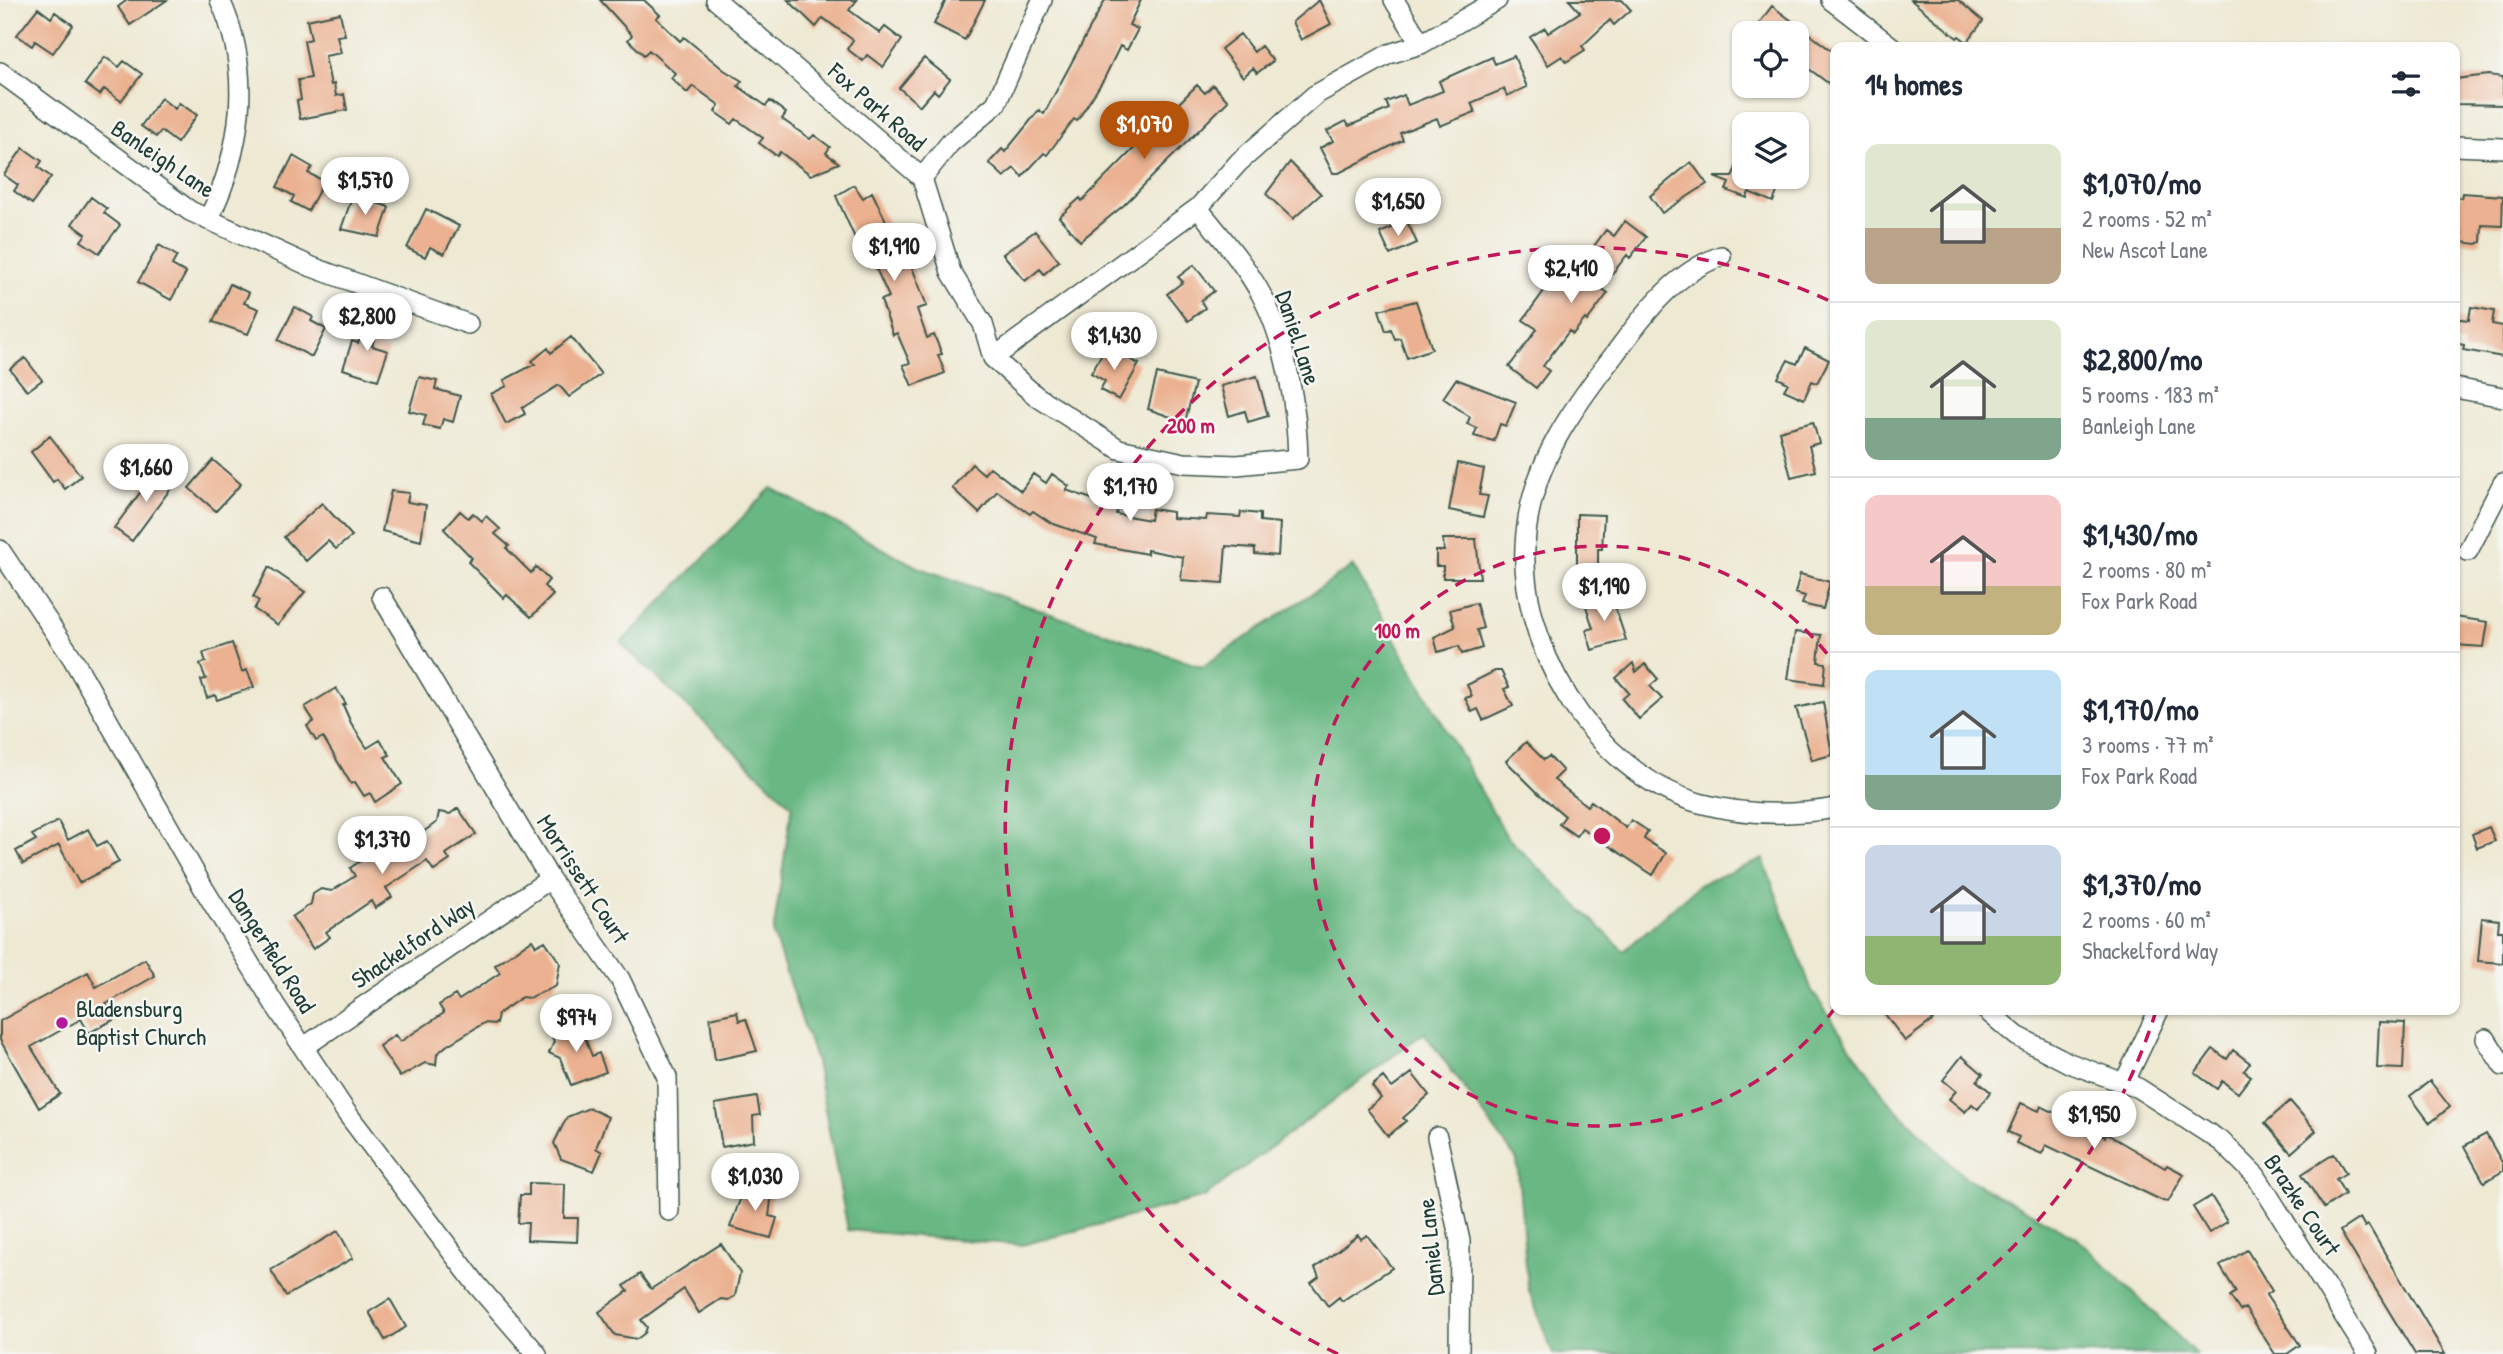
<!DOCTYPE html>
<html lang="en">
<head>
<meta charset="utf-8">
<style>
	:root { --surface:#fff; --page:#f6f6f7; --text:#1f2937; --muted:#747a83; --line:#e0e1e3; --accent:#b45309 }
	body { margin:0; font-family:"Patrick Hand",sans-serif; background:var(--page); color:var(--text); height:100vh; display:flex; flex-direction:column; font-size:26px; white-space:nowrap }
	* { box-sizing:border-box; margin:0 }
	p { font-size:23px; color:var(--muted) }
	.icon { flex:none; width:38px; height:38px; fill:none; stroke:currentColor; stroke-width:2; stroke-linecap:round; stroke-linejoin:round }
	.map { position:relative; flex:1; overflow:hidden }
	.details { position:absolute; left:1830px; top:42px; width:630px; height:973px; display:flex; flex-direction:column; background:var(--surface); border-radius:14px; box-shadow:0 2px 5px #0004 }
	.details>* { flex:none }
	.tools { position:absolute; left:1732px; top:21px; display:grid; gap:14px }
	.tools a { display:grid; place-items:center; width:77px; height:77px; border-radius:14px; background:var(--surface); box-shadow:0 2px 5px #0004; font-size:35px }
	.price { position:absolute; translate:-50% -60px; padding:0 16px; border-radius:24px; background:#fff; color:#222; font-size:23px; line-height:46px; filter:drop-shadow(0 2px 4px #0008) }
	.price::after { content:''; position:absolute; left:50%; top:42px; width:21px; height:16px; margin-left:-10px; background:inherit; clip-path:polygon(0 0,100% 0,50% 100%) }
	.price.active { background:var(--accent); color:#fff }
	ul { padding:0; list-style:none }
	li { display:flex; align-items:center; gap:21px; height:175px; padding:0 35px }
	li+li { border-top:2px solid var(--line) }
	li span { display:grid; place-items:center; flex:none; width:196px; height:140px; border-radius:14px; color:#555 }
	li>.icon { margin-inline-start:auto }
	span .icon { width:84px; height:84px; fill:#fffc; stroke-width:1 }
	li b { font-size:30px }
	h2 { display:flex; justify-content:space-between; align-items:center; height:84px; padding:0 35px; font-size:30px }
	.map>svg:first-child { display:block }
	.forest { fill:#69b883; stroke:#447a5c; stroke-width:2 }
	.building { fill:#ebb190 }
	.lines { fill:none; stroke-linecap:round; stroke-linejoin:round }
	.minor-casing { stroke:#3e574c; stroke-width:22 }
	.minor { stroke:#fff; stroke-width:19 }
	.ring { fill:none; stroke:#c2185b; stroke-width:3.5; stroke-dasharray:12 9 }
	.poi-dot { fill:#b5179e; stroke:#f6f6f2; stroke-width:2.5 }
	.labels { text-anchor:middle; stroke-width:5; stroke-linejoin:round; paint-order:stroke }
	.street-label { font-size:24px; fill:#1f3d34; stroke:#f6f6f2 }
	.poi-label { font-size:24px; fill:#1f3d34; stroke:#f6f6f2; text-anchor:start }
	.centre { fill:#c2185b; stroke:#f6f6f2; stroke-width:3.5 }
	.ring-label { font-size:21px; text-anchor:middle; font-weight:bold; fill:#c2185b; stroke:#f6f6f2; stroke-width:5; stroke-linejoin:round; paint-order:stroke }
</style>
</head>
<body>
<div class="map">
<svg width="2503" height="1354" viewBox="0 0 2503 1354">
	<rect width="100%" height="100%" fill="#f6f6f2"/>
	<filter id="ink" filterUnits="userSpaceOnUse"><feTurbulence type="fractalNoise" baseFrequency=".0143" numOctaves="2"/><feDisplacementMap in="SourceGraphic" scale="14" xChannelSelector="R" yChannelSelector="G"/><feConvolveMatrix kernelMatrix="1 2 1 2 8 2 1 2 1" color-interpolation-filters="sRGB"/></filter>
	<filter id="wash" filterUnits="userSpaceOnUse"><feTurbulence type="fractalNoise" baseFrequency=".00686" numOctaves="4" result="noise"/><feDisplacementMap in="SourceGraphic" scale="28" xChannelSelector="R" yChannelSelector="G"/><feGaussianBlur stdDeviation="1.57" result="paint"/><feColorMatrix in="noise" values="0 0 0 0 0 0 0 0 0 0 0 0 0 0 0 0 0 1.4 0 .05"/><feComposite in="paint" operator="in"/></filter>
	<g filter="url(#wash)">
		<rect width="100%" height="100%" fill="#eee9d3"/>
		<path class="forest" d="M771,488L917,567L1202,667L1353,566L1507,837L1624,951L1700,884L1763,859L1812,991L1888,1101L1963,1176L2076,1237L2196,1354H1553L1528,1288L1517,1160L1424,1033L1204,1197L1022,1245L848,1230L816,1062L773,934L792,806L621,643Z"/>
		<g id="blocks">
			<path class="building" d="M127,0H167L130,25L118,7Z
				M600,0H644L660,15L656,18L680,41L684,37L724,70L742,81L738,86L766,106L770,101L786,113L782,119L810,139L814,135L830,147L826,153L839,163L811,175L780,152L777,156L759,143L763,138L736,119L732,124L715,112L719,105L693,86L687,93L671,78L675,73L649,50L644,55L628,40L632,35Z
				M788,0H857L849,10L880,33L885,27L902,40L883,67L867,55L863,61L847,49L853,40L823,18L816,27Z
				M946,0H985L965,40L934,24Z
				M1105,0H1141L1129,25L1138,29L1127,50L1120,46L1104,79L1077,121L1074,119L1047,155L1044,153L1022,177L1014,168L1004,177L989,163L1002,149L1005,152L1039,110L1044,114Z
				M1319,0L1331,24L1301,40L1292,22Z
				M1569,0H1622L1631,10L1614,25L1610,20L1582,46L1585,50L1566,62L1562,56L1548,65L1530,37L1545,28L1548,33L1580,12Z
				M1911,0H1958L1983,21L1967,42L1959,36L1957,38Z
				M1772,6L1836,54V89L1797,60V33H1752Z
				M38,8L51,18L55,12L73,25L53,53L35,41L32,46L17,35Z
				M340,13L345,35L337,36L341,53L325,56L331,85L334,84L336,96L344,94L347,110L300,119L297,101L301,100L298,80L311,78L304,41L311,39L307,20Z
				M1240,34L1254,52L1261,46L1273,61L1257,73L1253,68L1243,77L1221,49Z
				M1514,56L1527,87L1507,96L1504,89L1471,103L1475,112L1440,126L1437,118L1400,133L1403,140L1339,173H1333L1320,148L1333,141L1327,131L1346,121L1349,126L1389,109L1386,102L1404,95L1408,105L1443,91L1439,81L1492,57L1495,64Z
				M105,57L119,67L124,61L142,74L121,101L104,89L100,95L85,84Z
				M924,58L950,79L938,94L934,90L920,106L899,88Z
				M2489,75L2503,77V105L2455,104V79Z
				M1197,85L1205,93L1213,85L1228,101L1124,205L1080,241L1059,217L1080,198L1082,201Z
				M161,98L175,109L179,103L197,115L177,143L161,131L156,137L141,126Z
				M1745,147V177H1783L1773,202L1749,192L1747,198L1726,190L1729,183L1714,177H1732Z
				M23,148L42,161L38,167L51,177L32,204L14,191L18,185L4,175Z
				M293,156L312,167L308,173L324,181L308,211L291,202L294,196L277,187Z
				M1290,162L1321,194L1293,219L1266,194Z
				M1691,162L1707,184L1662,213L1650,196Z
				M854,185L863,198L872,192L900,250L905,249L927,306L917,309L927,338L934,335L942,354L938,355L945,373L912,386L903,365L910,363L897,333L893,335L881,300L889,297L874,264L868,267L836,196Z
				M2462,193L2503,196L2502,226L2482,225L2481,242L2477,244L2461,242L2462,233H2458L2455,197L2461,198Z
				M353,195L389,207L379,237L341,229Z
				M91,197L107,209L104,213L120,225L99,253L81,241L86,234L72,224Z
				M426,209L459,226L444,254L430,247L425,257L407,248Z
				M1407,221L1417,243L1390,255L1380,233Z
				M1625,221L1646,237L1630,258L1627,255L1601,288L1608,293L1587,321L1585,319L1573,334L1569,331L1543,366L1549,371L1536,388L1509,367L1537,329L1523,320L1552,280L1573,296L1600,260L1597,258L1602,252L1594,246L1606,230L1614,236Z
				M1035,231L1059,261L1044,274L1040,269L1025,281L1003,254Z
				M159,245L177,256L172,265L186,273L171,300L138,282Z
				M1194,265L1214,291L1201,301L1205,308L1188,321L1167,294L1183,282L1178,277Z
				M230,284L249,293L244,303L259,309L248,334L213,322Z
				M1416,301L1432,349L1407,358L1400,338L1395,339L1391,329L1386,331L1379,310Z
				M295,307L313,317L311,321L326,329L312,357L278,340Z
				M2471,307L2494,311L2492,324L2503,326V357L2463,350L2464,345L2455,343V318L2469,320Z
				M374,313L381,316L372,346L388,351L378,380L343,369L352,341L358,343Z
				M571,337L601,374L569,397L559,385L522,408L525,414L506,424L491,394L507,386L504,380L535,364L532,361L548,348L551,353Z
				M1106,346L1139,364L1119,400L1100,390L1105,381L1091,373Z
				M1805,348L1829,360L1817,383L1812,381L1804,399L1784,390L1788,383L1778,378L1788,360L1797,364Z
				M25,358L42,380L27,391L10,369Z
				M1157,374L1195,383L1185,422L1148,409Z
				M1257,376L1268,416L1248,422L1245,411L1229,416L1221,386Z
				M419,377L437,381L435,389L460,396L453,422L443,419L440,429L423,425L426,415L409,411Z
				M1456,379L1516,402L1506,426L1500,424L1494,441L1474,436L1477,428L1467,424L1470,417L1443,398Z
				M1813,422L1819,443L1809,446L1816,471L1791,477L1779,431Z
				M50,436L81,476L65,489L57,479L53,482L31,452Z
				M213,460L241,484L216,511L189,488Z
				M1458,463L1484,469L1479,495L1488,496L1483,517L1449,510Z
				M972,464L984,474L990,467L1021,491L1033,474L1046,483L1052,474L1069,486L1066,490L1100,502L1101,497L1119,503L1116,514L1150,520L1152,509L1172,512V518L1206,520L1207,515L1240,517L1241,512L1260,514V521L1280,523L1278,556L1255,554V548L1226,546L1223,583L1181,580L1183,557L1147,550V554L1095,544L1097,539L1051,523L1033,511L1030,514L997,491L979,513L952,488Z
				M159,467L177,480L132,541L114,528Z
				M391,491L409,493L407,502L426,505L421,541L382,531Z
				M322,503L352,536L336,549L328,541L306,561L284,537Z
				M460,511L468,518L473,513L482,521L486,516L500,529L495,534L509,546L506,548L531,573L536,567L549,580L544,586L553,595L531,617L507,595L504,598L468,562L472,558L444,529Z
				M1577,514L1604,515L1602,549H1598V567H1577Z
				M1443,539H1476L1480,578H1443V566H1436V551H1444Z
				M269,567L305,592L278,625L254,609L259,601L253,597Z
				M1800,574L1830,582L1823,609L1802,604L1805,596L1795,593Z
				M1611,595L1626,640L1592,650L1586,630L1593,628L1585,603Z
				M1476,603L1483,628L1477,630L1482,648L1462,654L1459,646L1438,652L1434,637L1455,627L1450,610Z
				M2455,617L2488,622L2484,647L2455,645Z
				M1795,632L1821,635L1818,662L1826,663L1824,684L1788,679Z
				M232,643L242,672L247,670L254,687L217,700L215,695L207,698L201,680L206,679L200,664L206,662L203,653Z
				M1633,663L1636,672L1645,664L1658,679L1650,686L1662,699L1639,719L1622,699L1629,693L1616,678Z
				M1495,671H1501L1509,687L1504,689L1513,706L1483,720L1478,709L1472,712L1465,698L1472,696L1467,685Z
				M336,688L346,704L343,705L351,723L367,748L380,740L390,755L385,757L402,784L375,802L370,793L364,796L355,782L351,784L323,737L316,741L307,726L314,721L305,707Z
				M1823,702L1832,755L1812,760L1796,708Z
				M1526,742L1544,760L1549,756L1563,771L1554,780L1587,806L1591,801L1626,828L1631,820L1648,831L1644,839L1666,853L1653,875L1582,828L1576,836L1559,824L1565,816L1538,793L1506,761Z
				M458,808L476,834L446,854L450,860L434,871L427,861L386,888L392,897L375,908L371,901L326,932L330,937L313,949L292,917L311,904L313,894L321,889L332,891L355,876L350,868L365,858L367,861L394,843L398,850L437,822L439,812L450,814Z
				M58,821L68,840L88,829L97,846L107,841L119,862L79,883L59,845L23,864L16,851L36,840L32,835Z
				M2489,827L2495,841L2477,848L2472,834Z
				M2482,918L2499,920L2498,931H2503V963L2478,961Z
				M532,940L536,946L545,941L560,963L556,986L529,998L522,997L498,1014L496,1024L484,1023L446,1046L437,1054L436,1065L425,1063L400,1077L379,1046L395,1035L400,1042L444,1013L439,1005L455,995L459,1000L500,973L495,965Z
				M145,959L155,976L106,1004L115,1019L89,1033L81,1019L31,1047L60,1094L39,1108L0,1040V1021L88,972L96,987Z
				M1882,1010H1925L1933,1020L1905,1041Z
				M737,1012L739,1021L746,1019L757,1051L715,1060L710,1018Z
				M579,1022L592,1056L599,1053L606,1072L571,1085L560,1058L549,1053L554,1042L551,1033Z
				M2379,1022L2405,1023L2403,1069L2377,1068Z
				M2213,1049L2227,1059L2233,1050L2250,1063L2244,1071L2251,1076L2238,1093L2222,1081L2217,1089L2195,1073Z
				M1962,1056L1983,1074L1977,1081L1991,1092L1978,1109L1972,1104L1965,1112L1949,1099L1956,1091L1943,1080Z
				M1412,1073L1429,1095L1403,1118L1406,1121L1388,1136L1367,1109L1381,1098L1372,1086L1383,1077L1392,1088Z
				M2430,1081L2450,1107L2430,1123L2410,1096Z
				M757,1097L760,1115L753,1116L754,1141L722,1147L715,1104Z
				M2290,1101L2316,1131L2291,1153L2265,1123Z
				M2021,1103L2039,1111L2041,1106L2105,1137L2107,1134L2165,1168L2167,1165L2184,1174L2168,1202L2163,1201L2046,1145L2042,1154L2016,1143L2019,1137L2008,1132Z
				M589,1108L608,1117L596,1148L602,1152L594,1171L561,1159L554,1143L567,1117Z
				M2486,1134L2503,1164V1171L2484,1182L2464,1146Z
				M2334,1154L2346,1173L2336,1179L2345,1194L2324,1208L2302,1174Z
				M529,1183L565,1184L564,1218H578L577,1242L527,1240L528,1223H518L520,1195H529Z
				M745,1186L772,1193L769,1216L777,1218L771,1238L730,1227Z
				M2211,1196L2227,1222L2209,1233L2193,1207Z
				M2360,1218L2365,1227L2368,1225L2445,1354H2415L2340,1231Z
				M338,1231L353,1258L286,1296L271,1270Z
				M1358,1235L1361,1239L1367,1235L1392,1268L1342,1301L1339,1297L1328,1306L1311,1283L1319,1277L1315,1268Z
				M721,1244L740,1273L735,1296L728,1300L721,1299L699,1313L684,1289L641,1320L647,1327L645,1333L637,1339L615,1335L599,1312L628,1291L624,1286L640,1274L651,1289Z
				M2247,1250L2272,1291L2266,1295L2300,1345L2287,1354H2275L2245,1308L2240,1311L2230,1296L2236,1292L2220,1266Z
				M390,1299L406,1327L385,1340L369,1312Z"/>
		</g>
	</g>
	<g filter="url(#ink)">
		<use href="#blocks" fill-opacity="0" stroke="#3e574c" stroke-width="2"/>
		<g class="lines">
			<defs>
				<path id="minor" d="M716,0L922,178L951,272L983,324L993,358L1036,396L1119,449L1184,463L1237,465L1298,459C1297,408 1286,342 1262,296C1245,264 1220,236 1198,208
					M1394,0L1421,44
					M1831,0L1892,47
					M0,72L190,211L312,267L468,324
					M2455,146L2503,148
					M922,178L950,143L996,104L1042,0
					M208,220C242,151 253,72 220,0
					M1721,256C1672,274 1644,315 1614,355C1572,409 1533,463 1526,533C1514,641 1592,772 1699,803C1744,815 1791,816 1836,808
					M993,358L1198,208L1239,162L1315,95L1389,54L1421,44L1497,0
					M2455,388L2503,397
					M0,550L73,659L204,889L275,1005L346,1112L477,1285L537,1354
					M2468,551L2503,483
					M382,597L550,879L620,979L667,1077L669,1211
					M1986,1010L2017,1036L2069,1063L2138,1088L2222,1142L2256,1176L2368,1354
					M2486,1039L2503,1066
					M304,1047L550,879
					M2124,1083L2159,1010
					M1437,1137L1460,1241L1459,1354"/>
			</defs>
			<use href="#minor" class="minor-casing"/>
			<use href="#minor" class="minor"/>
		</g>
	</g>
	<g class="ring">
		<path d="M1835 1008A290 290 0 1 1 1835 664"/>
		<path d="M2156 1011A581 581 0 0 1 1866 1354M1338 1354A581 581 0 0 1 1834 303"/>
	</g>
	<circle class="poi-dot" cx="62" cy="1023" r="7"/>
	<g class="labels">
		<g class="street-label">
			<text transform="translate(877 107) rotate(41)" y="8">Fox Park Road</text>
			<text transform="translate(163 159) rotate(34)" y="8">Banleigh Lane</text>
			<text transform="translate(1298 338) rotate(72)" y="8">Daniel Lane</text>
			<text transform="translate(583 879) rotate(57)" y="8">Morrissett Court</text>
			<text transform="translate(413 943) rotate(-34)" y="8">Shackelford Way</text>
			<text transform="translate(272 951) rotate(58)" y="8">Dangerfield Road</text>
			<text transform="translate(2302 1205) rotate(56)" y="8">Brazke Court</text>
			<text transform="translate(1431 1247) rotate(-96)" y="8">Daniel Lane</text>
		</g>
		<g class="poi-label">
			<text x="76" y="1017">Bladensburg<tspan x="76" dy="28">Baptist Church</tspan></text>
		</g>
	</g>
	<circle cx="1602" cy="836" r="10" class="centre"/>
	<g class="ring-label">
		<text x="1191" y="433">200 m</text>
		<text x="1397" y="638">100 m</text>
	</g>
</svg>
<div class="tools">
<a><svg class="icon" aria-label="locate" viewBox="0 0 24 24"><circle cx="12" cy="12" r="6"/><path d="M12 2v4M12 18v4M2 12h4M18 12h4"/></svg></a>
<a><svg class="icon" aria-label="layers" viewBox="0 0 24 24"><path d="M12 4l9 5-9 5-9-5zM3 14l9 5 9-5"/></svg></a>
</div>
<b class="price active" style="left:1144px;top:161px">$1,070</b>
<b class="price" style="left:365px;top:217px">$1,570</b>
<b class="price" style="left:1398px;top:238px">$1,650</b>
<b class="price" style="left:894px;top:283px">$1,910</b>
<b class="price" style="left:1571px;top:305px">$2,410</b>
<b class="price" style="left:367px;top:353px">$2,800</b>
<b class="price" style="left:1114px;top:372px">$1,430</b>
<b class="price" style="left:146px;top:504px">$1,660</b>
<b class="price" style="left:1130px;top:523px">$1,170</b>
<b class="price" style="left:1604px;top:623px">$1,190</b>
<b class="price" style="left:382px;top:876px">$1,370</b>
<b class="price" style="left:576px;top:1054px">$974</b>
<b class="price" style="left:2094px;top:1151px">$1,950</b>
<b class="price" style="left:755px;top:1213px">$1,030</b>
<section class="details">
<h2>14 homes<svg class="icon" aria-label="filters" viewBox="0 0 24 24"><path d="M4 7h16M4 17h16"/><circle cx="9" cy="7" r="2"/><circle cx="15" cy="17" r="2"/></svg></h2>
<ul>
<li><span style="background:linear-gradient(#dfe7d0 60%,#b9a48a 0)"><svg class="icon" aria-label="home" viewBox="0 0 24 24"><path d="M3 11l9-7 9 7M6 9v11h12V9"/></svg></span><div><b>$1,070/mo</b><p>2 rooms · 52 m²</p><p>New Ascot Lane</p></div></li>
<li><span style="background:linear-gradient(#dfe7d0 70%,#7fa58c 0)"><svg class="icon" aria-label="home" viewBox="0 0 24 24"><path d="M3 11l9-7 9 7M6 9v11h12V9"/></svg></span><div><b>$2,800/mo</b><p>5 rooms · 183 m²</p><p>Banleigh Lane</p></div></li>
<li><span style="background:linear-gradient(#f6c9c9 65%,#c2b280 0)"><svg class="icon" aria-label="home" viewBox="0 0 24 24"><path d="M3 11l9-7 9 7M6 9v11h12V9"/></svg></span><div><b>$1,430/mo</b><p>2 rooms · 80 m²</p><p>Fox Park Road</p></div></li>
<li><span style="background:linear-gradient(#bfe0f5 75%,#7fa58c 0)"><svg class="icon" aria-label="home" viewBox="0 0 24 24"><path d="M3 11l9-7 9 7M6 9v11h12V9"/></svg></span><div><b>$1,170/mo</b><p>3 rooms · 77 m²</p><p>Fox Park Road</p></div></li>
<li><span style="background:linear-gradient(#c9d6e8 65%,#8fb573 0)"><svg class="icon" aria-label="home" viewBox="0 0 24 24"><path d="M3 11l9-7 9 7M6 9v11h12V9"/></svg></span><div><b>$1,370/mo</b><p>2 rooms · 60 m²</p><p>Shackelford Way</p></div></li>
</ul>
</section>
</div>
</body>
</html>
